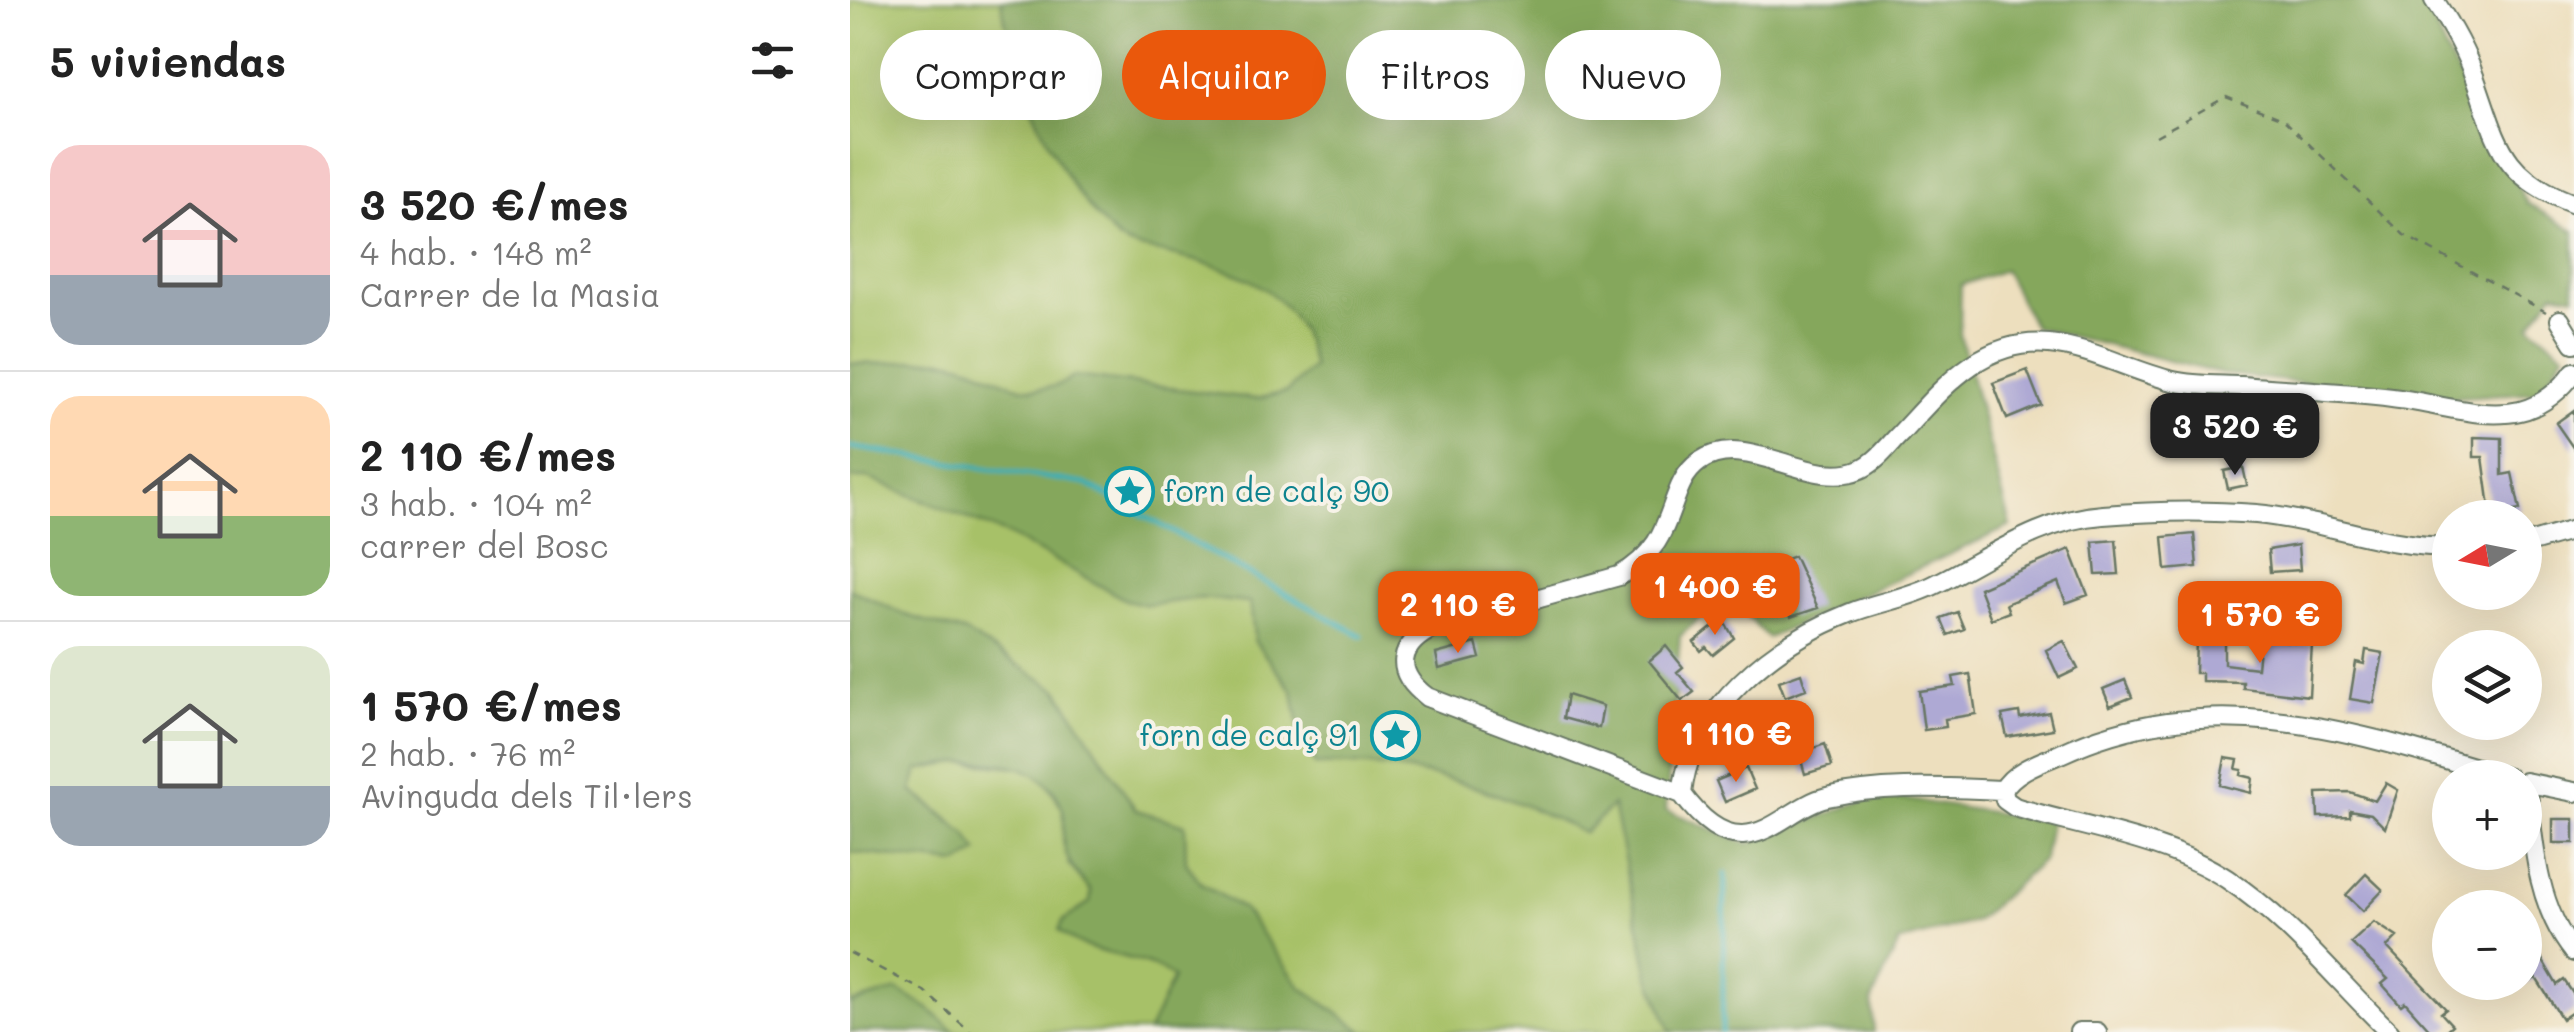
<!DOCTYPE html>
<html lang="es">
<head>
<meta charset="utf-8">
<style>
	:root { --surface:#fff; --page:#f6f6f6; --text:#222; --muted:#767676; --line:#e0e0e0; --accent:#ea580c }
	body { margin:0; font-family:Mali,sans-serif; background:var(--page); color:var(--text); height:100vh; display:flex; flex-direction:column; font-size:38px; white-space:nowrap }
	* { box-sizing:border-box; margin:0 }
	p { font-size:32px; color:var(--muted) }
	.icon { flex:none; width:55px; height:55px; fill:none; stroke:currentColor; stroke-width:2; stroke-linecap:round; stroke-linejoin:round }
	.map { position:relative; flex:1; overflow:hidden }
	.side { display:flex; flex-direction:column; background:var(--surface); width:850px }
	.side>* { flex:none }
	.guide { position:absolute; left:30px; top:30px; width:950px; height:90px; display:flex; gap:20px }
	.needle { width:65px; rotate:260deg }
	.tools { position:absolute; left:1582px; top:500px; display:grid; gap:20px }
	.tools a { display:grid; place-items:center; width:110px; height:110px; border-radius:50%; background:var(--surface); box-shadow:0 10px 40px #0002; font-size:50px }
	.price { position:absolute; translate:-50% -85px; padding:0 22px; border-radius:20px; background:var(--accent); color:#fff; font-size:32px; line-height:65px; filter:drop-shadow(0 2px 5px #0008) }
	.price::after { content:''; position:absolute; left:50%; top:60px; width:30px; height:22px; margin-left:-15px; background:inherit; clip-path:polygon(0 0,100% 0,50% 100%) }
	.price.active { background:#222; color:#fff }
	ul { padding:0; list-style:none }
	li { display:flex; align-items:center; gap:30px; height:250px; padding:0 50px }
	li+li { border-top:2px solid var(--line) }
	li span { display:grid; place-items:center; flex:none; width:280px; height:200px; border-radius:30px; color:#555 }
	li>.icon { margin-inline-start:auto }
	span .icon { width:120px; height:120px; fill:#fffc; stroke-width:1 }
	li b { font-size:42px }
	h2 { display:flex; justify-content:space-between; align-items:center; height:120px; padding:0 50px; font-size:42px }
	.pill { padding:0 35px; border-radius:45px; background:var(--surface); box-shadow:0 10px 40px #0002; font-size:35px; line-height:90px }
	.pill.active { background:var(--accent); color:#fff }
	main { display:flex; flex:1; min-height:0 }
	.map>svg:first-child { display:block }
	.green { fill:#a7c168; stroke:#637f4e; stroke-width:2.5 }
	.forest { fill:#85a75c; stroke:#527248; stroke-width:2.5 }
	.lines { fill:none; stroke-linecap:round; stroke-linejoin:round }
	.stream { stroke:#3daeb5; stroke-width:5 }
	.building { fill:#aea9d4 }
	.minor-casing { stroke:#677664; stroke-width:22 }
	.path { stroke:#677664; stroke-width:2.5; stroke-dasharray:8 8; stroke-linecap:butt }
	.minor { stroke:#fff; stroke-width:18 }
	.labels { text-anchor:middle; stroke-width:8; stroke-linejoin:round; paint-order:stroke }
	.culture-label { font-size:30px; fill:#0d838f; stroke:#f7f3e8; text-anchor:start }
</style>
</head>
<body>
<main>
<section class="side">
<h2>5 viviendas<svg class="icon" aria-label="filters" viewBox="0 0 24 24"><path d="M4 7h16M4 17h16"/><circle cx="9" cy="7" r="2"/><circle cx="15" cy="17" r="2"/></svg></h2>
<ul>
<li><span style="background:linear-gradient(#f6c9c9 65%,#9aa5b1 0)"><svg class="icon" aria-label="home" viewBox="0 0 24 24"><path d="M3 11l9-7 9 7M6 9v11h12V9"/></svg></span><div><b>3 520 €/mes</b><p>4 hab. · 148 m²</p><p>Carrer de la Masia</p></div></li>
<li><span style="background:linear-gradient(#ffd9b3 60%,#8fb573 0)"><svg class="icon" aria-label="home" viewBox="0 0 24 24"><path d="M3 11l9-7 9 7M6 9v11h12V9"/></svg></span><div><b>2 110 €/mes</b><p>3 hab. · 104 m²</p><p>carrer del Bosc</p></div></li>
<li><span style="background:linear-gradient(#dfe7d0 70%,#9aa5b1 0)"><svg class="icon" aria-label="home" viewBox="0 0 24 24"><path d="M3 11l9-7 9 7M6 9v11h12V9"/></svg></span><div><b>1 570 €/mes</b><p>2 hab. · 76 m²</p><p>Avinguda dels Til·lers</p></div></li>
</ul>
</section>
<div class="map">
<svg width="1724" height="1032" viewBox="0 0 1724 1032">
	<rect width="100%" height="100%" fill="#f7f3e8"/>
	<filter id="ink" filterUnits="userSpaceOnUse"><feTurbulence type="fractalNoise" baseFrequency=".01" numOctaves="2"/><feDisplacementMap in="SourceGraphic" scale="20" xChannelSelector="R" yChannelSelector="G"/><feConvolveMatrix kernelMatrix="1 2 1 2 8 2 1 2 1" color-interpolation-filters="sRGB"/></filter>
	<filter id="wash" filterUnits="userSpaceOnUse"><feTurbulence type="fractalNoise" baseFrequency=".0048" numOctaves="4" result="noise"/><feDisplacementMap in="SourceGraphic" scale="40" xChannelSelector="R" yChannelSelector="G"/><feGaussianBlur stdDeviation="2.25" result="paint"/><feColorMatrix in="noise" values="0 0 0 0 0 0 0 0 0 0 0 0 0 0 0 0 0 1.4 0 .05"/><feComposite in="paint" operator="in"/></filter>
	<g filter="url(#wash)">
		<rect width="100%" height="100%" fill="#eddfbe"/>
		<path class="green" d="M0,0H151C166,81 206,181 267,238C276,247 298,249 311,252C385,270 445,282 463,367L437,392L406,399L225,376C171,411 147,365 94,360C62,358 32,367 0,363Z
			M18,477L161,536L276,600L297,605L351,598L400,603L405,642L443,691L450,732L466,765C561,760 651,790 734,833L763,804L799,975L821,1032H514L451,987L393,909L352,884L336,863L334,825L286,810L208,690L116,633L55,615L0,589V478Z
			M111,762L177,768L194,780L213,809L219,865L241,891V901L213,921L210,930C240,960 290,951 323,978L298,1032H105C74,1004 40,987 0,1004V852L109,864L128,852L100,819L61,790L68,770Z"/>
		<path class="forest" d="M151,0H1574L1596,52L1677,203L1724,231V296L1704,292L1680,325L1715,353L1690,392L1594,398L1372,374L1184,327L1154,270L1111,285L1110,334L1161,526L918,638L877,594L830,636L816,810L898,844L1028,795L1200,821L1194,859L1126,921L1049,942L1022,1000L1024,1032H821L799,975L763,805L734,833C651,790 561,760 465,765L450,732L443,691L405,642L400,603L351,598L297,605L276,600L161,536L18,478H0V363C32,367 62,358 93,360C146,365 171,411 225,376L406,399L437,392L463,367C445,282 385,270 310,252C298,249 276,247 267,238C204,179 166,83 151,0Z
			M0,589L55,615L116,633L208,690L286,810L335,825L336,863L352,884L393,909L451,987L514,1032H298L323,978C290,950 240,960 209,930L213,921L240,902L241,891C227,873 215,863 213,838C213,827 216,817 212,807C192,752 114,758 68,770L62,791L116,834L128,851L109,864L0,852Z
			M47,990L78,1008L105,1032H0V1004Z"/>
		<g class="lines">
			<path class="stream" d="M0,447L236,484L512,636
				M872,1032L875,874"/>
		</g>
		<g id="blocks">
			<path class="building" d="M1177,370L1191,405L1157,419L1143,383Z
				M1724,410V449L1706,423Z
				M1624,437L1652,438V475L1662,473L1670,510L1641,515L1633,457H1624Z
				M1393,467L1397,485L1378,489L1374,471Z
				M1344,534L1347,567L1316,570L1313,537Z
				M1266,540L1269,574L1246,575L1243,542Z
				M1448,545L1450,570L1420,572L1418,550Z
				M1220,549L1238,595L1216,603L1208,582L1156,604L1159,612L1141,619L1129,588Z
				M944,556L968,608L941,617L923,564Z
				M1107,612L1114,629L1098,635L1091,618Z
				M873,619L884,638L863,655L856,647L851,651L844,642Z
				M1410,638L1462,644L1459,696L1393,688V682L1352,681V673H1345L1346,639H1374V664L1407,668Z
				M1214,641L1228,669L1209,678L1196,650Z
				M626,643L630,658L589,669L586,654Z
				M816,646L833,667L827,672L844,692L832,701L799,661Z
				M1516,650L1533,653L1524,703L1500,699L1506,662L1514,664Z
				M951,673L956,689L935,697L929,681Z
				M1120,674L1126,714L1095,719L1096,727L1074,730L1069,691L1105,686L1103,677Z
				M1275,680L1282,697L1260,706L1253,689Z
				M717,695L753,706L749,728L713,718Z
				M883,710L898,718L877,758L860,746Z
				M1169,712L1170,718L1199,712L1203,729L1157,737L1152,715Z
				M975,744L982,766L955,774L949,753Z
				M1375,758L1388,760L1386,769L1392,770L1391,775L1403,778L1401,793L1370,785Z
				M896,768L905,789L875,802L866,781Z
				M1536,783L1548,790L1535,828L1521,814L1500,810V816L1468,817L1467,793L1500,792L1525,801Z
				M1703,819H1724V843H1703Z
				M1516,874L1533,890L1513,911L1496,895Z
				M1524,922L1547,937L1537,947L1596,1009L1591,1013L1602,1025L1594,1032H1582L1555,1002L1551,1005L1532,984L1538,979L1501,943Z
				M1675,930L1707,985L1714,980L1724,995V1011L1712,1019L1686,978L1675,984Z"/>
		</g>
	</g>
	<g filter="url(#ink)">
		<use href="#blocks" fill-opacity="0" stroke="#677664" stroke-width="2.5"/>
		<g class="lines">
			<defs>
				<path id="minor" d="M1584,0C1600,24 1615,49 1624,76C1648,142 1649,176 1724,204
					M1710,320L1724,343
					M1675,544L1724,530
					M1675,782L1724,792
					M1677,783C1683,840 1686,906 1724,952
					M1153,790L1155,800L1165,807C1233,828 1316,839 1377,879C1441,921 1485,979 1540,1032
					M832,794L577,697C543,671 548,645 585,627L769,576C831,542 814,487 849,462C897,429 960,491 1011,469C1027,462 1038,446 1050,434C1092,389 1131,338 1199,344C1242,348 1281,371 1323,381C1344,386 1369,385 1391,386C1441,390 1492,392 1542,398C1582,402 1630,420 1670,411C1692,406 1712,389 1724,372
					M832,794C841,708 924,643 1000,613C1028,602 1059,598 1086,584C1140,557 1192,519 1253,515C1303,511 1357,510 1406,514C1472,520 1533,547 1600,547
					M832,794C846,813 867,836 893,835C923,834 947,804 977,797C1034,784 1094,788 1153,790C1163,771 1191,762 1210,754C1363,683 1506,732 1659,778
					M1229,1032H1247"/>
			</defs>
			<use href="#minor" class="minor-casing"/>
			<path class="path" d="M1306,136L1376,97L1433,119L1554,235L1696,312
				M0,953L74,991L121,1032"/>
			<use href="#minor" class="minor"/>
		</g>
	</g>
	<defs>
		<symbol id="sight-ring" viewBox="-11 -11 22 22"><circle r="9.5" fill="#f7f3e8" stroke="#0f9aa8" stroke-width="1.5"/><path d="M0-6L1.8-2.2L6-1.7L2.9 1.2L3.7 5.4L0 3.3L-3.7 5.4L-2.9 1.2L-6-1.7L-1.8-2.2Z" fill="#0f9aa8"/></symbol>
	</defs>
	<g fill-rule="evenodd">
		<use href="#sight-ring" x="252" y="464" width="55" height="55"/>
		<use href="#sight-ring" x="518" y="708" width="55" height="55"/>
	</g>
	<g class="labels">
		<g class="culture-label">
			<text x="314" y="502">forn de calç 90</text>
			<text x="510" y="746" text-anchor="end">forn de calç 91</text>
		</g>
	</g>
</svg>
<div class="tools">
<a><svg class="needle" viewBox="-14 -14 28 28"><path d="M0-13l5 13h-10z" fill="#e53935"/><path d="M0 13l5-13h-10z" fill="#767676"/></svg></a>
<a><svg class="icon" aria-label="layers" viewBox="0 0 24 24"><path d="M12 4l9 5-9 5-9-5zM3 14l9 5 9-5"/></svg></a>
<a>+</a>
<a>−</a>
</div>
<b class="price active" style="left:1385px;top:478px">3 520 €</b>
<b class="price" style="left:865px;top:638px">1 400 €</b>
<b class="price" style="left:608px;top:656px">2 110 €</b>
<b class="price" style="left:1410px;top:666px">1 570 €</b>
<b class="price" style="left:886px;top:785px">1 110 €</b>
<div class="guide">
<a class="pill">Comprar</a>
<a class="pill active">Alquilar</a>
<a class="pill">Filtros</a>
<a class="pill">Nuevo</a>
</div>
</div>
</main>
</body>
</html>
